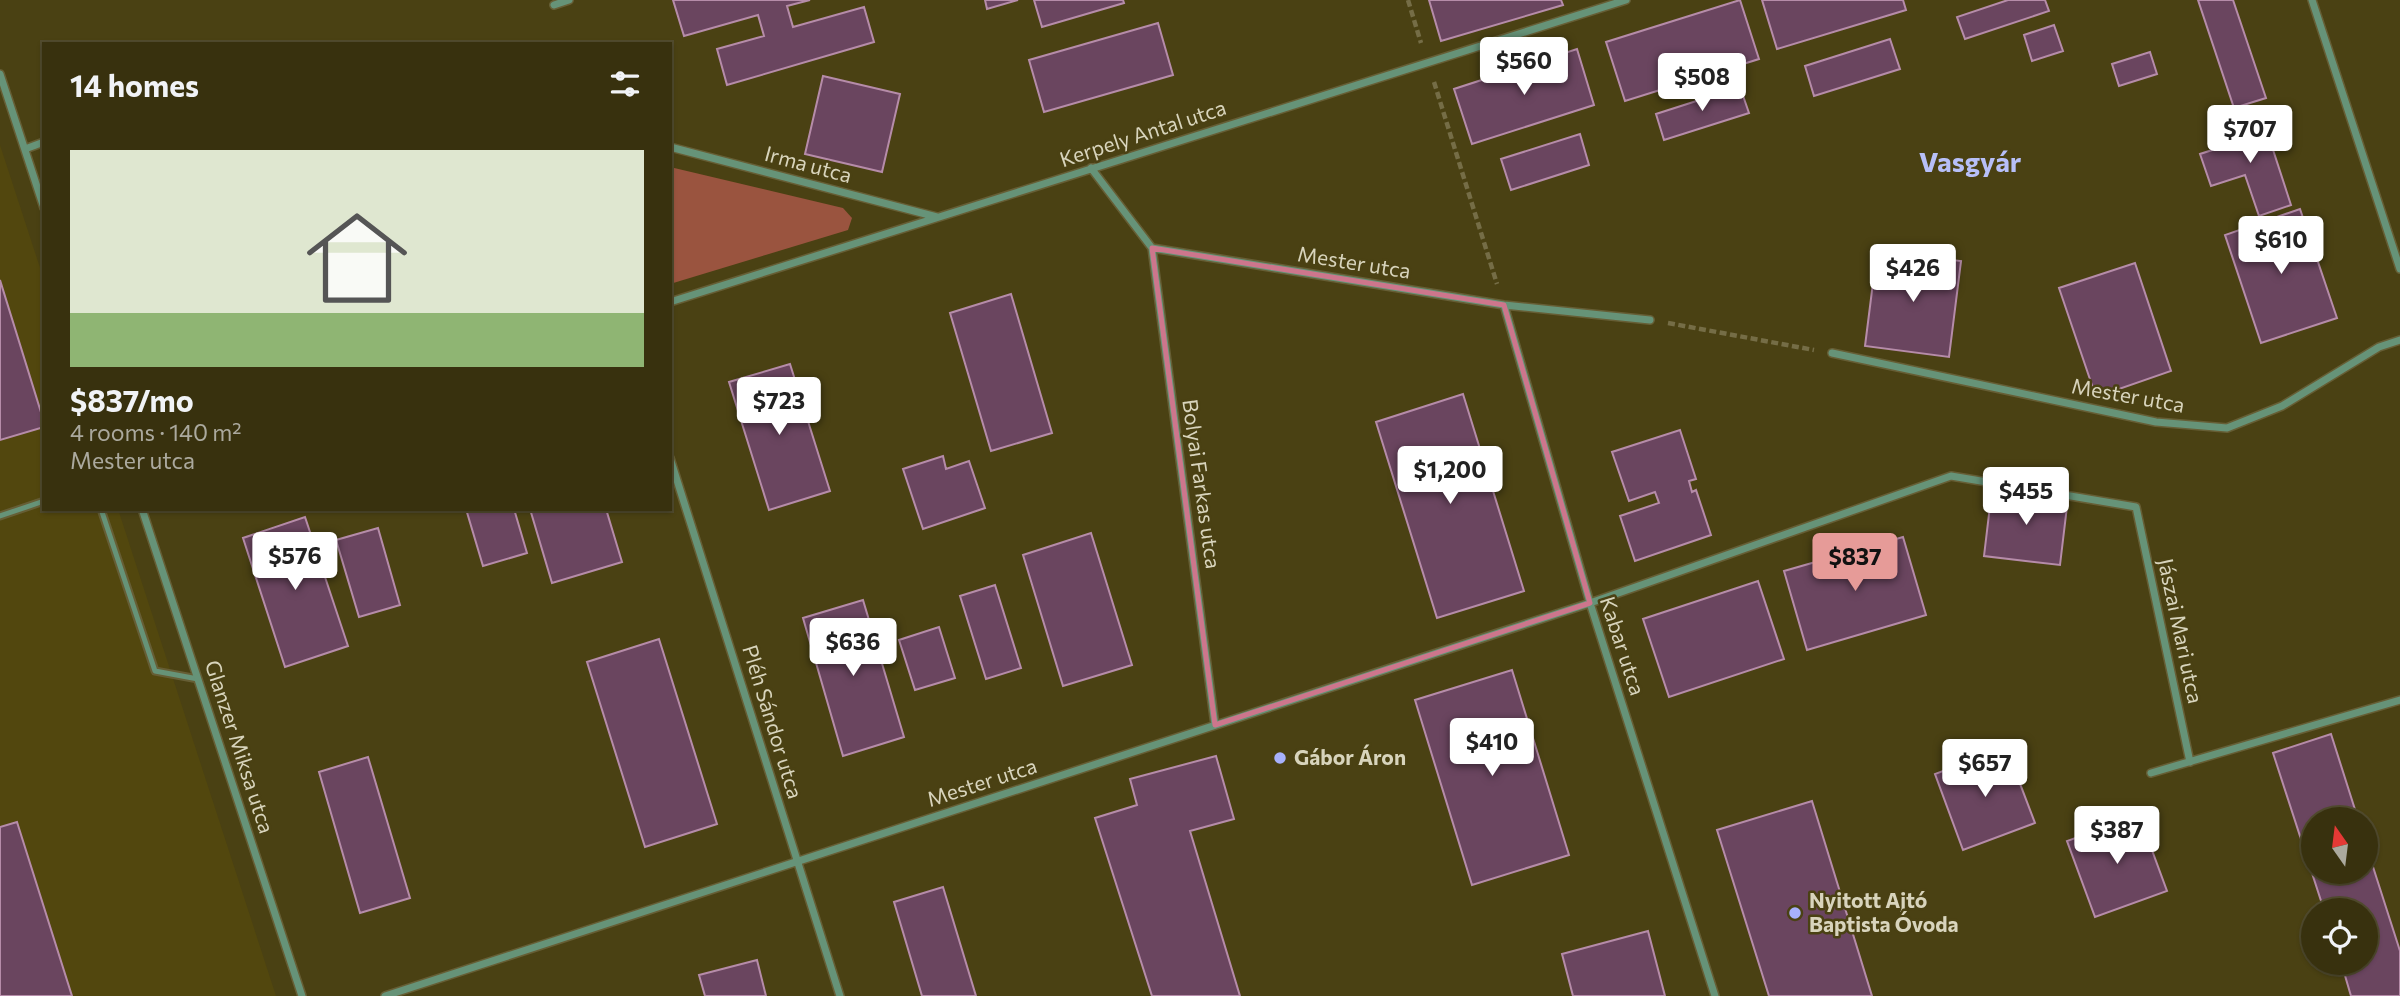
<!DOCTYPE html>
<html lang="en">
<head>
<meta charset="utf-8">
<style>
	:root { --surface:#38310e; --page:#3f3917; --text:#f1f3f6; --muted:#aba99e; --line:#524c2e; --accent:#e69b98 }
	body { margin:0; font-family:Commissioner,sans-serif; background:var(--page); color:var(--text); height:100vh; display:flex; flex-direction:column; font-size:26px; white-space:nowrap }
	* { box-sizing:border-box; margin:0 }
	p { font-size:23px; color:var(--muted) }
	.icon { flex:none; width:38px; height:38px; fill:none; stroke:currentColor; stroke-width:2; stroke-linecap:round; stroke-linejoin:round }
	.map { position:relative; flex:1; overflow:hidden }
	.details { position:absolute; left:42px; top:42px; width:630px; height:469px; display:flex; flex-direction:column; background:var(--surface); border-radius:0px; box-shadow:0 2px 5px #0004,0 0 0 2px var(--line) }
	.details>* { flex:none }
	.needle { width:46px; rotate:346deg }
	.tools { position:absolute; left:2301px; top:807px; display:grid; gap:14px }
	.tools a { display:grid; place-items:center; width:77px; height:77px; border-radius:50%; background:var(--surface); box-shadow:0 2px 5px #0004,0 0 0 2px var(--line); font-size:35px }
	.price { position:absolute; translate:-50% -60px; padding:0 16px; border-radius:7px; background:#fff; color:#222; font-size:23px; line-height:46px; filter:drop-shadow(0 2px 4px #0008) }
	.price::after { content:''; position:absolute; left:50%; top:42px; width:21px; height:16px; margin-left:-10px; background:inherit; clip-path:polygon(0 0,100% 0,50% 100%) }
	.price.selected { background:var(--accent); color:#111 }
	ul { padding:0; list-style:none }
	li { display:grid; align-content:center; gap:14px; height:371px; padding:0 28px }
	li+li { border-top:2px solid var(--line) }
	li span { display:grid; place-items:center; height:217px; border-radius:0px; color:#555 }
	li>.icon { margin-inline-start:auto }
	span .icon { width:126px; height:126px; fill:#fffc; stroke-width:1 }
	li b { font-size:30px }
	h2 { display:flex; justify-content:space-between; align-items:center; height:84px; padding:0 28px; font-size:30px }
	.map>svg:first-child { display:block }
	.built { fill:#52470e }
	.green { fill:#9a543f }
	.building { fill:#6a455f; stroke:#b68ca9; stroke-width:2 }
	.lines { fill:none; stroke-linecap:round; stroke-linejoin:round }
	.service-casing { stroke:#665e35; stroke-width:9 }
	.minor-casing { stroke:#665e35; stroke-width:10 }
	.path { stroke:#756d46; stroke-width:4.5; stroke-dasharray:7 3.5; stroke-linecap:butt }
	.service { stroke:#669378; stroke-width:5 }
	.minor { stroke:#669378; stroke-width:7 }
	.marked { fill:none; stroke:#cd768c; stroke-width:5; stroke-linejoin:round }
	.poi-dot { fill:#a7b1fc; stroke:#4a4113; stroke-width:2.5 }
	.labels { text-anchor:middle; stroke-width:5; stroke-linejoin:round; paint-order:stroke }
	.street-label { font-size:21px; fill:#d8d4bc; stroke:#4a4113 }
	.poi-label { font-size:21px; font-weight:bold; fill:#d8d4bc; stroke:#4a4113; text-anchor:start }
	.district-label { font-size:28px; font-weight:bold; fill:#b7bff8; stroke:#4a4113 }
</style>
</head>
<body>
<div class="map">
<svg width="2400" height="996" viewBox="0 0 2400 996">
	<rect width="100%" height="100%" fill="#4a4113"/>
	<path class="built" d="M0,145L44,280V509H118L276,996H0Z"/>
	<path class="green" d="M670,167L843,208L852,218L848,230L670,284Z"/>
	<path class="building" d="M673,0H810L787,6L793,27L864,7L874,42L727,85L717,49L764,36L758,15L684,36Z
		M985,0H1018L987,9Z
		M1034,0H1123L1124,3L1042,27Z
		M1429,0H1561L1563,5L1441,41Z
		M1740,0L1759,59L1625,101L1606,42Z
		M1762,0H1903L1906,10L1777,49Z
		M2008,0H2045L2049,11L1965,39L1957,17Z
		M2198,0H2233L2266,98L2234,108Z
		M1158,23L1173,75L1044,112L1029,60Z
		M2054,25L2063,51L2032,61L2024,35Z
		M1890,39L1900,69L1814,96L1805,66Z
		M1577,49L1594,105L1472,144L1454,89Z
		M2150,52L2157,74L2119,86L2112,64Z
		M823,76L900,94L882,172L805,154Z
		M1740,87L1749,113L1664,140L1656,114Z
		M2262,116L2291,205L2259,216L2245,175L2211,186L2200,154L2234,143L2229,127Z
		M1580,134L1589,165L1511,190L1501,159Z
		M2300,209L2337,318L2261,343L2225,235Z
		M1877,251L1961,261L1949,357L1865,346Z
		M2135,263L2171,371L2096,397L2059,288Z
		M0,280L44,422V427L0,440Z
		M1011,294L1052,433L991,451L950,313Z
		M790,364L830,491L769,510L729,382Z
		M1463,394L1524,591L1437,618L1376,422Z
		M1680,430L1696,479L1689,481L1692,492L1696,490L1711,535L1635,561L1620,516L1659,503L1655,492L1629,501L1612,452Z
		M943,456L946,469L969,461L985,508L923,529L903,469Z
		M1992,489L2068,498L2060,565L1984,556Z
		M466,509H514L527,553L483,566Z
		M530,509H606L622,562L552,583Z
		M305,517L348,646L285,667L243,538Z
		M378,528L400,605L359,617L336,540Z
		M1091,533L1132,665L1063,686L1023,555Z
		M1903,537L1926,615L1807,650L1784,571Z
		M1758,581L1784,659L1669,697L1643,619Z
		M995,585L1021,668L986,679L960,596Z
		M863,600L904,737L843,756L803,618Z
		M939,627L955,678L915,690L899,640Z
		M659,639L717,824L645,847L587,662Z
		M1512,670L1569,855L1472,885L1415,700Z
		M2331,734L2358,819H2314V872H2366V845L2400,951V996H2351L2341,962H2366V910H2324L2273,753Z
		M2006,747L2035,823L1963,850L1935,774Z
		M1216,756L1234,819L1190,831L1240,996H1152L1095,818L1137,805L1130,779Z
		M368,757L410,898L360,913L319,772Z
		M1812,801L1872,996H1769L1717,830Z
		M2139,815L2167,891L2095,917L2067,841Z
		M17,822L72,996H0V827Z
		M943,887L976,996H922L894,902Z
		M1648,931L1665,996H1573L1562,954Z
		M757,960L766,996H705L699,975Z"/>
	<g class="lines">
		<defs>
			<path id="service" d="M101,509L155,671L198,679
				M0,516L44,501"/>
			<path id="minor" d="M2312,0L2400,269
				M554,5L569,0
				M0,74L44,208
				M670,147L937,217
				M25,149L44,142
				M1091,168L1152,248L1504,305L1650,320
				M1152,248L1215,725
				M670,302L1626,0
				M1504,305L1590,603L1715,996
				M1832,353L2156,422L2227,428L2282,406L2379,347L2400,340
				M670,458L840,996
				M142,509L302,996
				M2151,773L2400,700
				M385,996L1590,603L1951,476L2136,507L2190,762"/>
		</defs>
		<use href="#service" class="service-casing"/>
		<use href="#minor" class="minor-casing"/>
		<path class="path" d="M1408,0L1421,43
			M1434,82L1497,284
			M1668,323L1814,350"/>
		<use href="#service" class="service"/>
		<use href="#minor" class="minor"/>
	</g>
	<path class="marked" d="M1152,248L1504,305L1590,603L1215,725Z"/>
	<g class="poi-dot">
		<circle cx="1280" cy="758" r="7"/>
		<circle cx="1795" cy="913" r="7"/>
	</g>
	<g class="labels">
		<g class="street-label">
			<text transform="translate(1143 134) rotate(-18)" y="7">Kerpely Antal utca</text>
			<text transform="translate(808 165) rotate(15)" y="7">Irma utca</text>
			<text transform="translate(1354 263) rotate(9)" y="7">Mester utca</text>
			<text transform="translate(2128 396) rotate(10)" y="7">Mester utca</text>
			<text transform="translate(1201 484) rotate(82)" y="7">Bolyai Farkas utca</text>
			<text transform="translate(2180 631) rotate(78)" y="7">Jászai Mari utca</text>
			<text transform="translate(1622 646) rotate(72)" y="7">Kabar utca</text>
			<text transform="translate(772 722) rotate(73)" y="7">Pléh Sándor utca</text>
			<text transform="translate(239 747) rotate(72)" y="7">Glanzer Miksa utca</text>
			<text transform="translate(982 783) rotate(-18)" y="7">Mester utca</text>
		</g>
		<g class="poi-label">
			<text x="1294" y="765">Gábor Áron</text>
			<text x="1809" y="908">Nyitott Ajtó<tspan x="1809" dy="24">Baptista Óvoda</tspan></text>
		</g>
		<g class="district-label">
			<text x="1970" y="172">Vasgyár</text>
		</g>
	</g>
</svg>
<div class="tools">
<a><svg class="needle" viewBox="-14 -14 28 28"><path d="M0-13l5 13h-10z" fill="#e53935"/><path d="M0 13l5-13h-10z" fill="#aba99e"/></svg></a>
<a><svg class="icon" aria-label="locate" viewBox="0 0 24 24"><circle cx="12" cy="12" r="6"/><path d="M12 2v4M12 18v4M2 12h4M18 12h4"/></svg></a>
</div>
<b class="price" style="left:1524px;top:97px">$560</b>
<b class="price" style="left:1702px;top:113px">$508</b>
<b class="price" style="left:2250px;top:165px">$707</b>
<b class="price" style="left:2281px;top:276px">$610</b>
<b class="price" style="left:1913px;top:304px">$426</b>
<b class="price" style="left:779px;top:437px">$723</b>
<b class="price" style="left:1450px;top:506px">$1,200</b>
<b class="price" style="left:2026px;top:527px">$455</b>
<b class="price" style="left:295px;top:592px">$576</b>
<b class="price selected" style="left:1855px;top:593px">$837</b>
<b class="price" style="left:853px;top:678px">$636</b>
<b class="price" style="left:1492px;top:778px">$410</b>
<b class="price" style="left:1985px;top:799px">$657</b>
<b class="price" style="left:2117px;top:866px">$387</b>
<section class="details">
<h2>14 homes<svg class="icon" aria-label="filters" viewBox="0 0 24 24"><path d="M4 7h16M4 17h16"/><circle cx="9" cy="7" r="2"/><circle cx="15" cy="17" r="2"/></svg></h2>
<ul>
<li><span style="background:linear-gradient(#dfe7d0 75%,#8fb573 0)"><svg class="icon" aria-label="home" viewBox="0 0 24 24"><path d="M3 11l9-7 9 7M6 9v11h12V9"/></svg></span><div><b>$837/mo</b><p>4 rooms · 140 m²</p><p>Mester utca</p></div></li>
</ul>
</section>
</div>
</body>
</html>
